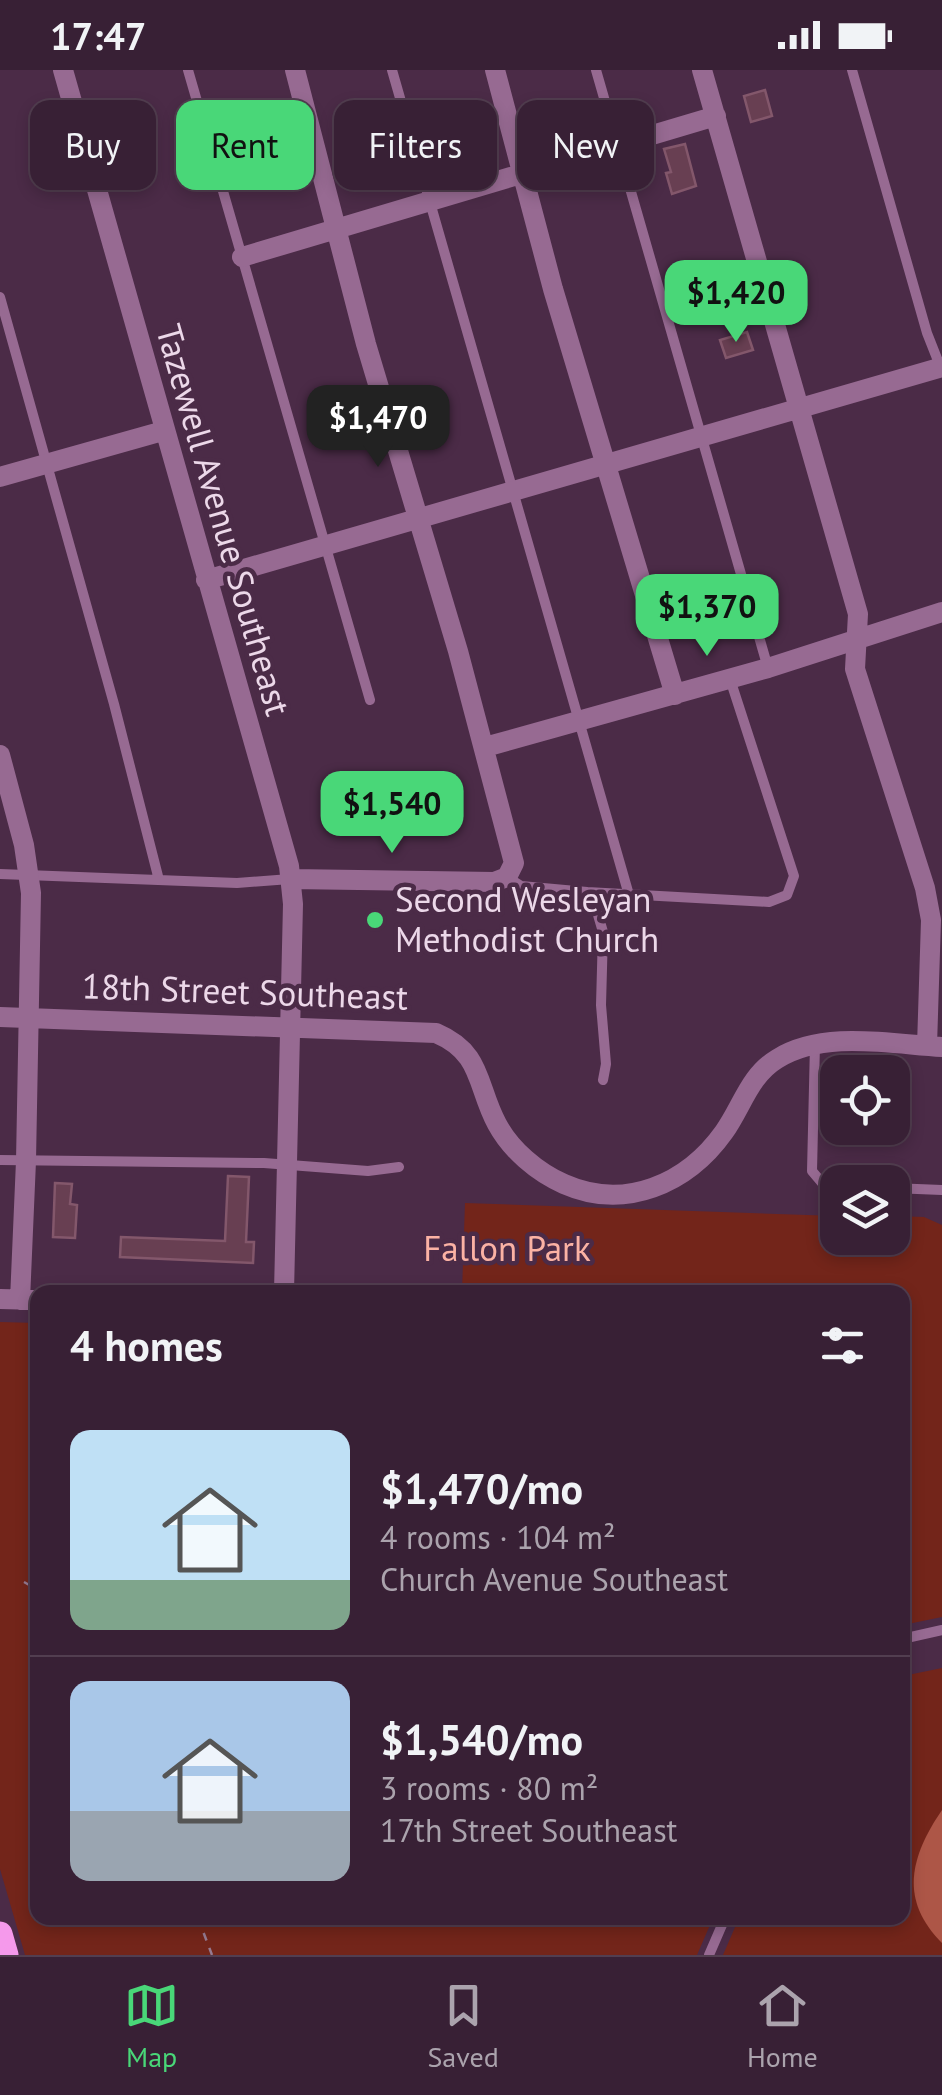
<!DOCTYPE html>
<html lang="en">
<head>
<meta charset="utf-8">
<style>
	:root { --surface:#382035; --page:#3f283d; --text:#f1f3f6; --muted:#aba3ad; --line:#523e50; --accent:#49d778 }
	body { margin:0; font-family:"PT Sans",sans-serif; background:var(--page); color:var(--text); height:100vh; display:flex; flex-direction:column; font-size:38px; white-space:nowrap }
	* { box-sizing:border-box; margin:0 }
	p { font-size:32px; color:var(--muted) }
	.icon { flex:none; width:55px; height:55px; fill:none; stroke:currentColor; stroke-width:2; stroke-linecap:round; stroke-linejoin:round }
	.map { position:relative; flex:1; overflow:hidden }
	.panel { position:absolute; left:30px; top:1215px; width:880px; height:640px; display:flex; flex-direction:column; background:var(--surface); border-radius:20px; box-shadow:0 5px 15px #0003,0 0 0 2px var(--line) }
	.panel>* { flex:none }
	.hud { position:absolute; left:30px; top:30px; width:882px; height:90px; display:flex; gap:20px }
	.fabs { position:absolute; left:820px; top:985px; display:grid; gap:20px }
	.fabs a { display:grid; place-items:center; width:90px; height:90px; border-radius:20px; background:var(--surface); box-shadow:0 5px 15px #0003,0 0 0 2px var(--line); font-size:50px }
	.price { position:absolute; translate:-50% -85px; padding:0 22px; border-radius:20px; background:var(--accent); color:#111; font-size:32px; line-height:65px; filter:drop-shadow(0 2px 5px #0008) }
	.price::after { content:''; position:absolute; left:50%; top:60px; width:30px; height:22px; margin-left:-15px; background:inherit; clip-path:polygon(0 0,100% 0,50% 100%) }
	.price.on { background:#222; color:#fff }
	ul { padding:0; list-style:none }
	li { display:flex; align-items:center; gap:30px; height:250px; padding:0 40px }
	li+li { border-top:2px solid var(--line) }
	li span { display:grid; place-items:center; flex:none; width:280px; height:200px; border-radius:20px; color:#555 }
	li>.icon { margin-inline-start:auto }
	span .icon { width:120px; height:120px; fill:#fffc; stroke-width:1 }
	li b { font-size:42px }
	h2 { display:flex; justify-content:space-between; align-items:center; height:120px; padding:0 40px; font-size:42px }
	.tag { padding:0 35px; border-radius:20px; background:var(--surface); box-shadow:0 5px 15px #0003,0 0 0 2px var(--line); font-size:35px; line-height:90px }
	.tag.on { background:var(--accent); color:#111 }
	.status { display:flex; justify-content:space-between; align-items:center; height:70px; padding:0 50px; background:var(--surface); direction:ltr }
	.status svg { height:28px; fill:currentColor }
	.tabs { display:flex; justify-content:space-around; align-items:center; height:140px; border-top:2px solid var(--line); background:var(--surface); font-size:28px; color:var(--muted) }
	.tabs a { display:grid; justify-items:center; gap:5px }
	.tabs .on { color:var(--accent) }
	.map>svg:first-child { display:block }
	.green { fill:#73251a }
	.forest { fill:#ad5647 }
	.building { fill:#683f52; stroke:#83576b; stroke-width:2.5 }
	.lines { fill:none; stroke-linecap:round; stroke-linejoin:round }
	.path { stroke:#957a91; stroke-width:2.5; stroke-dasharray:8 8; stroke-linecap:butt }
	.lane { stroke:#976a92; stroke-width:10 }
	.street { stroke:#976a92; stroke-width:20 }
	.primary { stroke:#f599eb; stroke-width:25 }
	.poi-dot { fill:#49d778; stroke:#4b2b47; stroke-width:4 }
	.labels { text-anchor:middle; stroke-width:9; stroke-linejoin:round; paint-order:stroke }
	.street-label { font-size:35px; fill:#ecd8e9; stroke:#4b2b47 }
	.poi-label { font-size:35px; fill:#ecd8e9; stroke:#4b2b47; text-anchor:start }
	.park-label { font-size:35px; fill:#fbb2a4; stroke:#4b2b47 }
</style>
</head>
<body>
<div class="status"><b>17:47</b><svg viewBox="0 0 49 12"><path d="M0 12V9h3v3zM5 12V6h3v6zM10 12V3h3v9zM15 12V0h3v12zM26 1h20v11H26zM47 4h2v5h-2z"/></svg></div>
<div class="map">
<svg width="942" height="1885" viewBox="0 0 942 1885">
	<rect width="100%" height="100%" fill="#4b2b47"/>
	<path class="green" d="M465,1133L837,1146L838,1168H892L893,1146L924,1147L942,1155V1547L903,1555L902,1222H462Z
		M0,1252L37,1253L38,1848H713L697,1885H25L0,1799Z
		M942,1598V1885H723L739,1848H902L903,1606Z"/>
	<path class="forest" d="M942,1740V1873C899,1830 910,1787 942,1740Z"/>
	<path class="building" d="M765,20L772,46L751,52L744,26Z
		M581,33L586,50H579L582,62L544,70L538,47L543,45L545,39Z
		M685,74L696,116L672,124L666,103L671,102L664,79Z
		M721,204L722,207L727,206L732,221L704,232L698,213Z
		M747,262L753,280L726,288L720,270Z
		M228,1106L249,1107L246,1172H254L253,1193L120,1187L121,1167L225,1171Z
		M55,1113L72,1114L70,1134L77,1135L75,1168L53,1167Z"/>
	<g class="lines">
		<path class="path" d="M24,1512L38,1520
			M198,1848L212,1885"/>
		<path class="lane" d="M188,0L370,630
			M392,0L629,825
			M596,0L768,598
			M852,0L927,263L942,301
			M0,227L114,634L159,810
			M0,804L237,813L290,809
			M507,807L521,816L587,822L596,838L603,862L601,935L606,994L603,1010
			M587,822L769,832L787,825L794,806L730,609
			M815,974L812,1101L823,1114L838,1115
			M0,1090L264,1093L368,1101L399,1097
			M892,1118L942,1120
			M902,1569L942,1560
			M709,1885L725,1848"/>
		<path class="street" d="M63,0L289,796L293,834L284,1222
			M495,0L553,219L675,625
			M702,0L858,544L855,599L925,818L931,850L927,976
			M242,187L716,46
			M0,407L163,361
			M206,510L942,297
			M485,677L768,598L942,542
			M0,685L24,775L31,823L26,1091L20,1230
			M291,809L494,812L507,807L514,793L458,581L366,274L295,0
			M0,947L436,963C483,983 476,1015 497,1054C511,1080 537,1102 564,1114C625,1141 687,1114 724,1062C742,1037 749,1006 777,989C823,960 890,974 942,977
			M0,1229L38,1230"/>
		<path class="primary" d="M0,1864L6,1885"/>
	</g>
	<circle class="poi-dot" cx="375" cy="850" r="10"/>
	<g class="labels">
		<g class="street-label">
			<text transform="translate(223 450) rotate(74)" y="12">Tazewell Avenue Southeast</text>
			<text transform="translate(245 922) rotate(2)" y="12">18th Street Southeast</text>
		</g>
		<g class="poi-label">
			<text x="395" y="842">Second Wesleyan<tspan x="395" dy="40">Methodist Church</tspan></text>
		</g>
		<g class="park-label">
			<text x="507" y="1191">Fallon Park</text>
		</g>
	</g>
</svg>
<div class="fabs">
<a><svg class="icon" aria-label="locate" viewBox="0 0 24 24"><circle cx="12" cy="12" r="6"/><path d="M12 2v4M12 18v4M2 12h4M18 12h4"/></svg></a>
<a><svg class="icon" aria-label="layers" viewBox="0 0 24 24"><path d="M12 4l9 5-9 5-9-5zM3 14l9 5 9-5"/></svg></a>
</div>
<b class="price" style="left:736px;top:275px">$1,420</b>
<b class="price on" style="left:378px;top:400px">$1,470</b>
<b class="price" style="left:707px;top:589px">$1,370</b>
<b class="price" style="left:392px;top:786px">$1,540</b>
<div class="hud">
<a class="tag">Buy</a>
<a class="tag on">Rent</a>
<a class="tag">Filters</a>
<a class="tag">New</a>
</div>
<section class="panel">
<h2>4 homes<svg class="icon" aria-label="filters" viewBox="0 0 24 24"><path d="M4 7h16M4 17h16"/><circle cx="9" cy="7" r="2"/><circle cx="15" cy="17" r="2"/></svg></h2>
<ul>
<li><span style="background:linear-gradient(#bfe0f5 75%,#7fa58c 0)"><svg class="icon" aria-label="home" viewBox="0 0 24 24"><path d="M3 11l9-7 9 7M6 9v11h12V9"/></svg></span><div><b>$1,470/mo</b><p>4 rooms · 104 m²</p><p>Church Avenue Southeast</p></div></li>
<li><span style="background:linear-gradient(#a9c7e8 65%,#9aa5b1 0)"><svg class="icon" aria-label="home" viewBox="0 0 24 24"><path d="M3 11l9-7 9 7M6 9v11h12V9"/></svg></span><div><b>$1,540/mo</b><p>3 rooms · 80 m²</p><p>17th Street Southeast</p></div></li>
</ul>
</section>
</div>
<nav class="tabs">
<a class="on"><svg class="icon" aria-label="map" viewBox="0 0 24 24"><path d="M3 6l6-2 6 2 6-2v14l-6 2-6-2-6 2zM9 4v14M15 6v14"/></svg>Map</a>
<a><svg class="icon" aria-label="saved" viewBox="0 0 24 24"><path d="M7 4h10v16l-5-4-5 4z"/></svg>Saved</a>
<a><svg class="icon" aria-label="home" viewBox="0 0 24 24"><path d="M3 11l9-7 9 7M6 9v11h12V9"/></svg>Home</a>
</nav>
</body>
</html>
